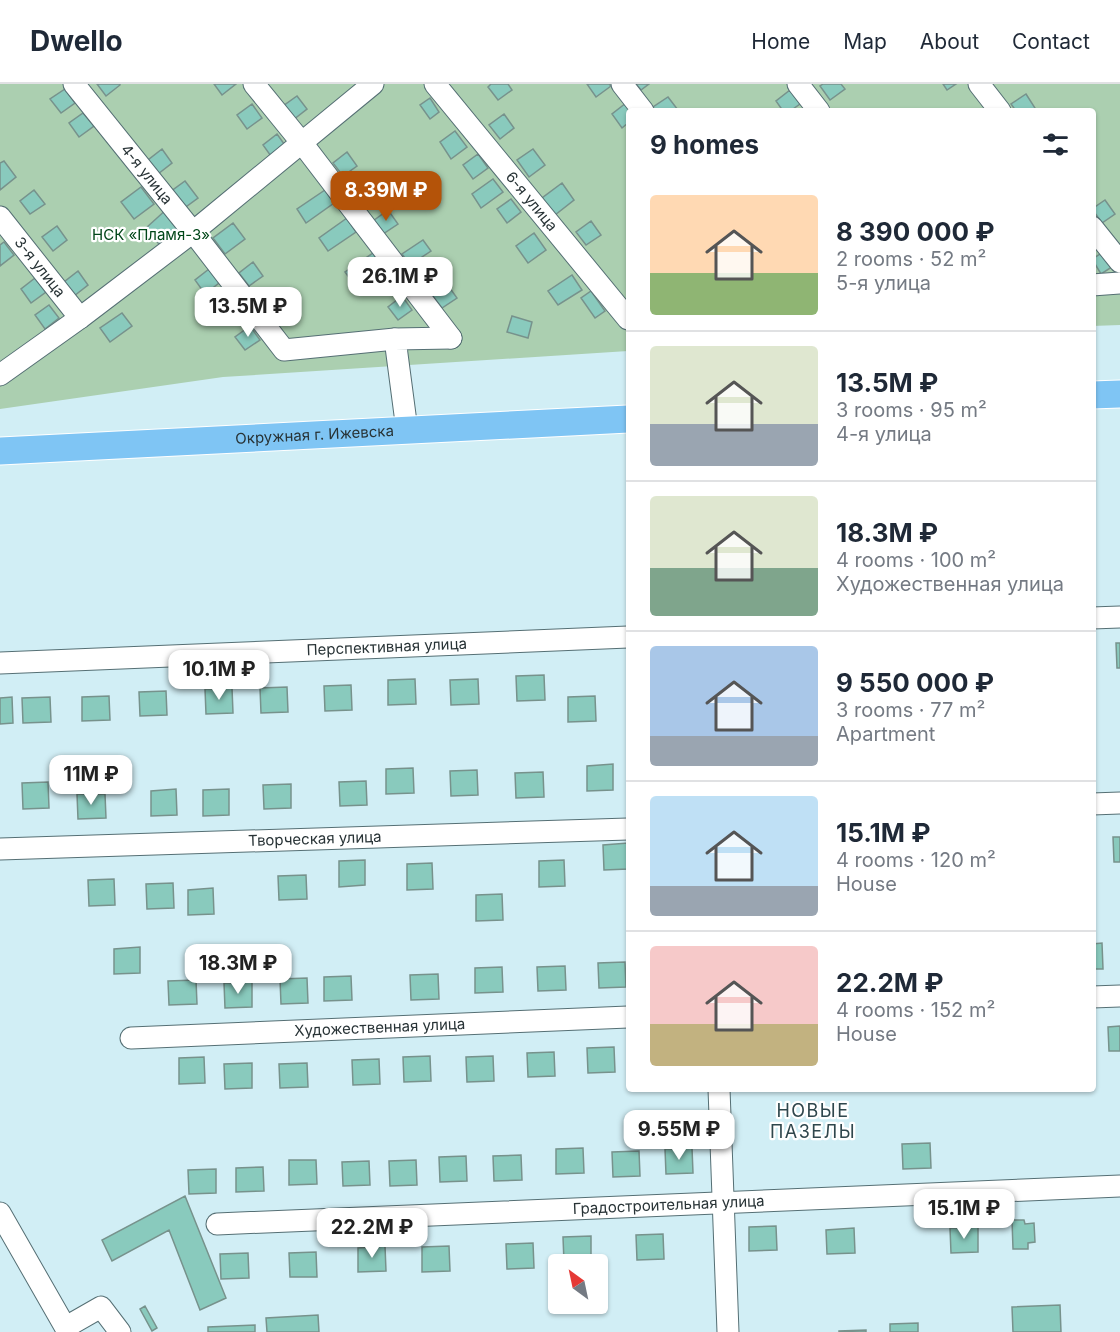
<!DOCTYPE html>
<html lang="en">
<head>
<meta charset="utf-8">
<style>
	:root { --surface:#fff; --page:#f2f2f3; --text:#1f2937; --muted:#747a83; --line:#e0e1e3; --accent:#b45309 }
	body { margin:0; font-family:Inter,sans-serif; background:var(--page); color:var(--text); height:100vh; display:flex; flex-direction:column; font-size:22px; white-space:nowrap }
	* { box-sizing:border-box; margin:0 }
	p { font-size:20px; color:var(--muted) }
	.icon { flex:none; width:33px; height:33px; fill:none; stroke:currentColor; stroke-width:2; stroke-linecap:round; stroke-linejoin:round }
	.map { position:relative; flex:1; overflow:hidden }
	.panel { position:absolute; left:626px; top:24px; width:470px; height:984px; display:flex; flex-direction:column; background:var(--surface); border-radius:6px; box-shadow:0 2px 4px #0004 }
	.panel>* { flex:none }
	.needle { width:39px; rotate:327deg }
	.controls { position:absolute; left:548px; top:1170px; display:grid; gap:12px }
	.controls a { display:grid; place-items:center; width:60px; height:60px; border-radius:6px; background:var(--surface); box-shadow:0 2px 4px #0004; font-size:30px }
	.price { position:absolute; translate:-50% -51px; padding:0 14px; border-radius:12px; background:#fff; color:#222; font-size:20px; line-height:39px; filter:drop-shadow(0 2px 3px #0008) }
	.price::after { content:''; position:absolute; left:50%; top:36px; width:18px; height:14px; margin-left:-9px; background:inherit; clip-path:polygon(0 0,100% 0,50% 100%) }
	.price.active { background:var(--accent); color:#fff }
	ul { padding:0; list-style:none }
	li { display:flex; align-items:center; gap:18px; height:150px; padding:0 24px }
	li+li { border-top:2px solid var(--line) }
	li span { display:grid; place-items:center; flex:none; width:168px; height:120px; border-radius:6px; color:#555 }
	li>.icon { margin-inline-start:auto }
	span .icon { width:72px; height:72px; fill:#fffc; stroke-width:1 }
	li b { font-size:26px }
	h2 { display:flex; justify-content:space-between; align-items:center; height:72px; padding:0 24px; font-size:26px }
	header { display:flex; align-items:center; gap:36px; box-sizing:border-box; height:84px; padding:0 30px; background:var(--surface); border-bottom:2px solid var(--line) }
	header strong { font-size:28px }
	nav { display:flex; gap:33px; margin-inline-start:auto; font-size:21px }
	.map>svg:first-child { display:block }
	.green { fill:#abcfb0 }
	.building { fill:#89cabd; stroke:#77928c; stroke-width:1.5 }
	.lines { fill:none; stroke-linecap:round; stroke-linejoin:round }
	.minor-casing { stroke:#556f74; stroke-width:23 }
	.major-casing { stroke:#fff; stroke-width:29 }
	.minor { stroke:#fff; stroke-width:21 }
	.major { stroke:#7fc5f4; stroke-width:27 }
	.labels { text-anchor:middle; stroke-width:4.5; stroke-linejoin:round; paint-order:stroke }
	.street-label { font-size:15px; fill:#283336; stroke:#fff }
	.park-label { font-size:15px; fill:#004618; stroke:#fff }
	.quarter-label { font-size:18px; letter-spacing:1.5px; fill:#2f474d; stroke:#fff }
</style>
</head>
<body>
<header>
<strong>Dwello</strong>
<nav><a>Home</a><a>Map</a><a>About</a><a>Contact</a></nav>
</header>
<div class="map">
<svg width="1120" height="1248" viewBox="0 0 1120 1248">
	<rect width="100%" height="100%" fill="#d1eef5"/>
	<path class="green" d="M0,0H1120V241L1092,242V27H628V267L223,293L0,325Z"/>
	<path class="building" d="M97,0H120V1L106,12Z
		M214,0H236L222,11Z
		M491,0H508L512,6L498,16L488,3Z
		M587,0H609L611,2L596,13Z
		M636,0H649L641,6Z
		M823,0H841L845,5L830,16L820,2Z
		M943,0H956L947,6Z
		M65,5L75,19L61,29L50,15Z
		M790,6L800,20L790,27H783L776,17Z
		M1026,10L1035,24L1031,27H1016L1011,20Z
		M297,12L307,25L293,36L283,22Z
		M668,13L678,26L656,27L653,23Z
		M430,14L439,28L430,35L420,21Z
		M626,19L632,27H628V39L622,44L612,30Z
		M252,20L262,34L247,45L237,31Z
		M83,29L94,42L79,53L69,39Z
		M504,30L514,44L500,55L489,41Z
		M455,47L467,63L451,75L440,58Z
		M277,50L287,64L273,75L263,61Z
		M162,65L172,79L158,90L148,76Z
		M533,65L545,81L529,93L517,76Z
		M347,68L357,82L343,92L333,79Z
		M478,70L488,84L473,95L463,81Z
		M4,77L16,93L0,106V79Z
		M360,92L370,106L356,116L346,103Z
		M493,95L503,108L481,124L472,110Z
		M185,97L198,114L183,125L170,108Z
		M562,99L574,116L555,131L542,114Z
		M141,103L154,120L134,135L121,118Z
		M34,106L45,120L30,130L20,117Z
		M325,106L334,119L306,139L297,125Z
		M511,115L521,128L507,139L497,125Z
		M1105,116L1115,130L1102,139L1092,125Z
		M169,123L184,143L159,160L146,144Z
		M388,126L398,140L383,150L373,137Z
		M347,134L356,148L328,167L319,154Z
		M591,137L601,151L586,161L576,148Z
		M233,139L245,155L225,170L213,154Z
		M57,142L67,156L53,167L42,153Z
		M534,149L546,166L528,179L516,162Z
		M423,156L431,167L410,181L402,170Z
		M4,158L14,171L0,182V161Z
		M1105,167L1115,181L1101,190L1092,175Z
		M373,169L383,182L355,202L345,188Z
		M253,178L263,192L249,202L239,189Z
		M209,185L219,199L205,210L195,196Z
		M78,187L88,201L74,212L64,198Z
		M572,191L582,206L558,221L548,207Z
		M35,194L46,208L31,219L21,205Z
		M447,200L457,214L442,224L432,211Z
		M591,207L605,227L595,234L581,214Z
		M402,212L412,226L398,236L388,223Z
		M285,213L295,226L281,237L271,223Z
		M49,221L59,234L45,245L35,231Z
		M122,229L132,242L110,258L100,244Z
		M512,232L532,238L528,254L507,248Z
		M250,242L260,256L245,266L235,253Z
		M1116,559H1120V584H1117Z
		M544,591L545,616L517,617L516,592Z
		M415,595L416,620L388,621V596Z
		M478,595L479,620L451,621L450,596Z
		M351,601L352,626L325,627L324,602Z
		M287,603L288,628L261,629L260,604Z
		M232,604L233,629L206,630L205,605Z
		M166,607L167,631L140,632L139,608Z
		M109,612L110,636L82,637V613Z
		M595,612L596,637L568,638V613Z
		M12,613L13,639L0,640V614Z
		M50,613L51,638L23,639L22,614Z
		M613,680V706L587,707V682Z
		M413,684L414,709L386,710V685Z
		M477,686L478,711L451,712L450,687Z
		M543,688L544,713L516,714L515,689Z
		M366,697L367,721L340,722L339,698Z
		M48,698L49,724L23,725L22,699Z
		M291,700V724L264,725L263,701Z
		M176,705L177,731L151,732V707Z
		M229,705V731L203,732V706Z
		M77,710H105L106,734L78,735Z
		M1113,753H1120V778H1114Z
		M628,759V785L604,786L603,761Z
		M365,776V801L339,803V777Z
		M564,776L565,802L539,803V777Z
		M432,779L433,805L407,806V780Z
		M306,791L307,815L279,816L278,792Z
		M114,795L115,821L89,822L88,796Z
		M173,799L174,824L147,825L146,800Z
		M213,804L214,830L188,831V806Z
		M502,810L503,836L476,837V811Z
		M1102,859L1103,885H1092V860Z
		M140,863V889L114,890V865Z
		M625,878L626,903L599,904L598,879Z
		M565,882L566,906L538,907L537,883Z
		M502,883L503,908L475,909V884Z
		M438,890L439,915L411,916L410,891Z
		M351,892L352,916L324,917V893Z
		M307,894L308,919L281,920L280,895Z
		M196,896L197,920L169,921L168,897Z
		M252,898V923L225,924L224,899Z
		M1092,942H1095V968H1092Z
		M1120,942V967H1109L1108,943Z
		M614,963L615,988L588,989L587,964Z
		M554,968L555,992L528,993L527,969Z
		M430,972L431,997L404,998L403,973Z
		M493,972L494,997L467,998L466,973Z
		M204,973L205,999L179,1000V974Z
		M379,975L380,1000L353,1001L352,976Z
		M252,979V1004L225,1005L224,980Z
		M307,979L308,1003L280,1004L279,980Z
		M930,1059L931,1084L903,1085L902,1060Z
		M583,1064L584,1089L556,1090V1065Z
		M692,1064L693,1089L666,1090L665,1065Z
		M639,1067L640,1092L613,1093L612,1068Z
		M521,1071L522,1096L494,1097L493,1072Z
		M466,1072L467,1097L440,1098L439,1073Z
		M289,1076H316L317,1100L289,1101Z
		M416,1076L417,1101L390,1102L389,1077Z
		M369,1077L370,1101L343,1102L342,1078Z
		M263,1083L264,1107L236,1108V1084Z
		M216,1085V1109L189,1110L188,1086Z
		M185,1112L226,1214L200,1226L169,1146L112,1177L102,1156Z
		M1012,1136H1024L1025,1140L1034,1139L1035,1158L1028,1159V1165H1013Z
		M776,1142L777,1166L749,1167V1143Z
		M978,1143V1168L951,1169L950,1144Z
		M854,1144L855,1169L827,1170L826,1146Z
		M663,1150L664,1175L637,1176L636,1151Z
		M591,1152V1177L564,1178L563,1153Z
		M533,1159L534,1184L507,1185L506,1160Z
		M385,1162L386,1187L358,1188V1164Z
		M449,1162L450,1187L422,1188V1163Z
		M316,1168L317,1193H290L289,1169Z
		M248,1169L249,1194L221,1195L220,1170Z
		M1060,1221L1061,1248H1013L1012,1223Z
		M145,1222L157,1244L152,1247L140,1225Z
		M318,1231L319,1248H267L266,1234Z
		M918,1239V1248H890V1240Z
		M255,1241V1248H208V1243Z
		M866,1246V1248H839V1247Z"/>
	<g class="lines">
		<defs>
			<g id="minor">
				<path id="s1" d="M74,0L193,148L284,266L395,255"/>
				<path d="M254,0L302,59L451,254"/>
				<path id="s2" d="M435,0L628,235"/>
				<path d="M622,0L643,27"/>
				<path d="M798,0L819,27"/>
				<path d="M979,0L1000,27"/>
				<path id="s3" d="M0,133L80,234"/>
				<path d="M1092,143L1120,178"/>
				<path d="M1092,201L1120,199"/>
				<path d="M0,291L80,234L193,148L373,0"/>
				<path d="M407,346L395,255L451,254"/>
				<path d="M1092,534L1120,533"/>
				<path id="s4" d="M0,579L628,553"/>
				<path d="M1092,720L1120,719"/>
				<path id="s5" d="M0,765L628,745"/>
				<path d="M1092,913L1120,912"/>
				<path id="s6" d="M131,954L628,933"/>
				<path d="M719,1005L728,1248"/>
				<path d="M0,1129L68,1248"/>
				<path id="s7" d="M217,1140L1120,1102"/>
				<path d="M66,1243L101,1223L120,1248"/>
			</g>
			<g id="major">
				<path d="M1092,311L1120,310"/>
				<path id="s8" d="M0,367L628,335"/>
			</g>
		</defs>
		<use href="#minor" class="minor-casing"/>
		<use href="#major" class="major-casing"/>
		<use href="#minor" class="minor"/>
		<use href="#major" class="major"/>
	</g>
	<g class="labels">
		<g class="street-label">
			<text dy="5" stroke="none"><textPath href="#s1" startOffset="116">4-я улица</textPath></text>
			<text dy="5" stroke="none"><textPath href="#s2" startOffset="152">6-я улица</textPath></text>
			<text dy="5" stroke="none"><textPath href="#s3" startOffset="64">3-я улица</textPath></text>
			<text dy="5" stroke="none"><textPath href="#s8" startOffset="315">Окружная г. Ижевска</textPath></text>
			<text dy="5" stroke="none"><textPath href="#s4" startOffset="387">Перспективная улица</textPath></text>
			<text dy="5" stroke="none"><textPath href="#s5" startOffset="315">Творческая улица</textPath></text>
			<text dy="5" stroke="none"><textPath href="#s6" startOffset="249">Художественная улица</textPath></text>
			<text dy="5" stroke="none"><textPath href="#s7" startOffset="452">Градостроительная улица</textPath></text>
		</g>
		<g class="park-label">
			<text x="151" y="156">НСК «Пламя-3»</text>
		</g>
		<g class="quarter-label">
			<text x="813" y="1033">НОВЫЕ<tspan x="813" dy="21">ПАЗЕЛЫ</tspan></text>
		</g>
	</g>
</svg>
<div class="controls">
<a><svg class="needle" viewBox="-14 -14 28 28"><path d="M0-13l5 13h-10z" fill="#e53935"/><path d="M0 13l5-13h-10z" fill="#747a83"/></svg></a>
</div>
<b class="price active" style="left:386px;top:138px">8.39M ₽</b>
<b class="price" style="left:400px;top:224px">26.1M ₽</b>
<b class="price" style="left:248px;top:254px">13.5M ₽</b>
<b class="price" style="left:219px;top:617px">10.1M ₽</b>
<b class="price" style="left:91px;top:722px">11M ₽</b>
<b class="price" style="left:238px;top:911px">18.3M ₽</b>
<b class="price" style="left:679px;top:1077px">9.55M ₽</b>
<b class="price" style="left:964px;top:1156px">15.1M ₽</b>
<b class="price" style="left:372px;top:1175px">22.2M ₽</b>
<section class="panel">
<h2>9 homes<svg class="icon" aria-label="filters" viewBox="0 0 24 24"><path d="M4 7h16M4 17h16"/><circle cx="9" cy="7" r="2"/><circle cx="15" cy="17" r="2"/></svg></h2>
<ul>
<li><span style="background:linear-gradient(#ffd9b3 65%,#8fb573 0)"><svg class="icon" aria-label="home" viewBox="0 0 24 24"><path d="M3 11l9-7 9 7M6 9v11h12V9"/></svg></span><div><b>8 390 000 ₽</b><p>2 rooms · 52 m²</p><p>5-я улица</p></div></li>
<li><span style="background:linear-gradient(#dfe7d0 65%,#9aa5b1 0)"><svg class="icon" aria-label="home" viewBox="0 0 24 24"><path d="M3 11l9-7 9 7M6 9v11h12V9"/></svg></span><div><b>13.5M ₽</b><p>3 rooms · 95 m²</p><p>4-я улица</p></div></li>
<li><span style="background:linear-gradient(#dfe7d0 60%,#7fa58c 0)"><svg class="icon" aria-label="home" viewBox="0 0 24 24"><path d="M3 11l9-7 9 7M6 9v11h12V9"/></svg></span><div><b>18.3M ₽</b><p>4 rooms · 100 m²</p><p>Художественная улица</p></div></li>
<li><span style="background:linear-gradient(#a9c7e8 75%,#9aa5b1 0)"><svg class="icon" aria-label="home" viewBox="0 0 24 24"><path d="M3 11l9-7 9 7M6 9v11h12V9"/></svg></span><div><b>9 550 000 ₽</b><p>3 rooms · 77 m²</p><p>Apartment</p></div></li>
<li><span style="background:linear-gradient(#bfe0f5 75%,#9aa5b1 0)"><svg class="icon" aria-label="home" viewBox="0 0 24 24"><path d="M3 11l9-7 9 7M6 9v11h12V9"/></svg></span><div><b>15.1M ₽</b><p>4 rooms · 120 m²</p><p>House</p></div></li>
<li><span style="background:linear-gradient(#f6c9c9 65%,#c2b280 0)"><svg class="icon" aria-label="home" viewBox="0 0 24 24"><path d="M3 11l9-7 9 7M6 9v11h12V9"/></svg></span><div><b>22.2M ₽</b><p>4 rooms · 152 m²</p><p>House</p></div></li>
</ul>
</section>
</div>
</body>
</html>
